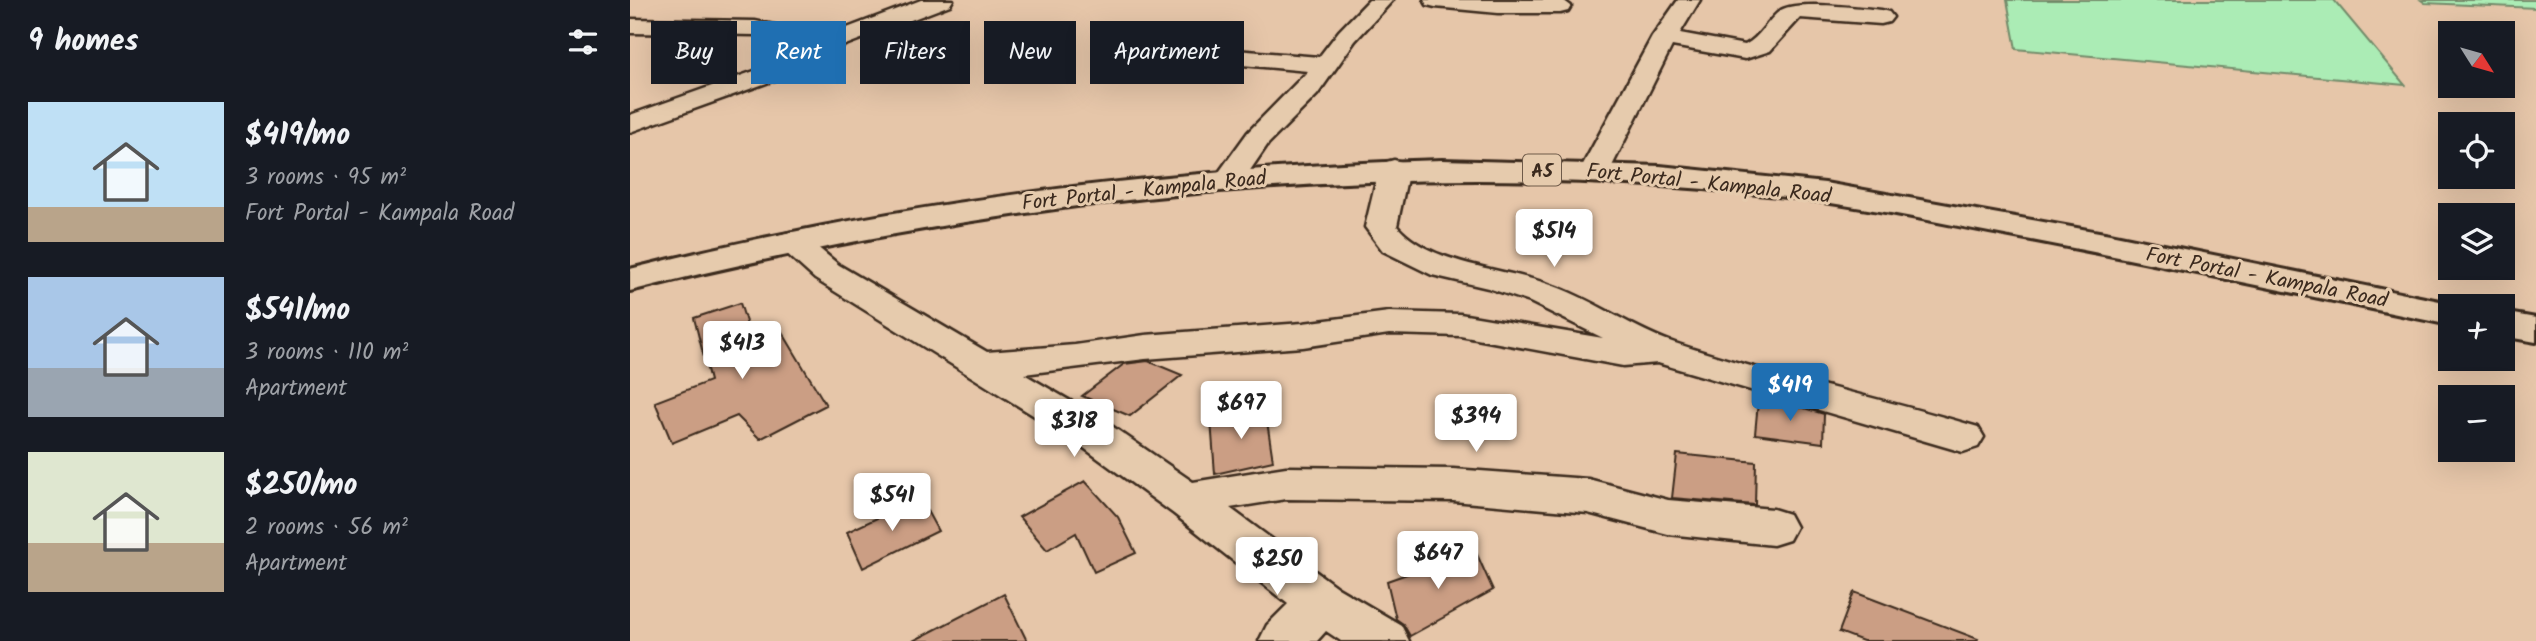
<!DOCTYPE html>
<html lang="en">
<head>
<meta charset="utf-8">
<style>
	:root { --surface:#171b24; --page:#20242c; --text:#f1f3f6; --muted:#9ea1a6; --accent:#1f6fb2 }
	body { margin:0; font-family:Kalam,sans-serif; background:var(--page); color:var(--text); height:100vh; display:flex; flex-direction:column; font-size:26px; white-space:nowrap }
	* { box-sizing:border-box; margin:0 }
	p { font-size:23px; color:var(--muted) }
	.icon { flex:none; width:38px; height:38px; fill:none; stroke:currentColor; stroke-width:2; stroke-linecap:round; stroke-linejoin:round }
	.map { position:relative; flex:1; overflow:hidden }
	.details { display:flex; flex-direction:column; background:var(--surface); width:630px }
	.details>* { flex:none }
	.banner { position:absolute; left:21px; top:21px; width:665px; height:63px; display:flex; gap:14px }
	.needle { width:46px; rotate:127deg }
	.tools { position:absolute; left:1808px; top:21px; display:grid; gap:14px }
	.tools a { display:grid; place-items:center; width:77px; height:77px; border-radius:0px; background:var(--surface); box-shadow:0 7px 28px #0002; font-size:35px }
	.price { position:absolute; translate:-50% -60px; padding:0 16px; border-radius:7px; background:#fff; color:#222; font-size:23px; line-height:46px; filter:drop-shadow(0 2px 4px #0008) }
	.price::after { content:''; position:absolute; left:50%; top:42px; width:21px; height:16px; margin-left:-10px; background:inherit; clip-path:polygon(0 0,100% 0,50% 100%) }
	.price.on { background:var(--accent); color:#fff }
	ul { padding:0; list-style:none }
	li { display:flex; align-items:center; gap:21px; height:175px; padding:0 28px }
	li span { display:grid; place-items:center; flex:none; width:196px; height:140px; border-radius:0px; color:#555 }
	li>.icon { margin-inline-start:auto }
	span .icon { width:84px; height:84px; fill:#fffc; stroke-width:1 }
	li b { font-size:30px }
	h2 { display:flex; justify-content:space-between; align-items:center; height:84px; padding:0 28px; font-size:30px }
	.chip { padding:0 24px; border-radius:0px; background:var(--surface); box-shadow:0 7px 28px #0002; font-size:24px; line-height:63px }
	.chip.on { background:var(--accent); color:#fff }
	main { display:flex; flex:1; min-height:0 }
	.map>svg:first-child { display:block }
	.green { fill:#abecb5; stroke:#738b6a; stroke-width:2 }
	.building { fill:#cb9e84; stroke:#3b2a1e; stroke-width:2 }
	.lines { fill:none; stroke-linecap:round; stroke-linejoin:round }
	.street-casing { stroke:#3b2a1e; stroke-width:5 }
	.primary-casing { stroke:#3b2a1e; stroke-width:6 }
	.street { fill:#e6cbad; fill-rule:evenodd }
	.primary { fill:#e6cbad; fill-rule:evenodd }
	.labels { text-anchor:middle; stroke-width:6; stroke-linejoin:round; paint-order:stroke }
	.shield { fill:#e6cbad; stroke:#6e5a49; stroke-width:2 }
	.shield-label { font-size:19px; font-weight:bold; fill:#3b2a1e }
	.street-label { font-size:21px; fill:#3b2a1e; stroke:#e6cbad }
</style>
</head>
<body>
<main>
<section class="details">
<h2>9 homes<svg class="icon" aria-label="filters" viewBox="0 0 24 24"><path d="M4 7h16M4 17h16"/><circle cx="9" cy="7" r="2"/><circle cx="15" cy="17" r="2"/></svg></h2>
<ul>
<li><span style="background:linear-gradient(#bfe0f5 75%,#b9a48a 0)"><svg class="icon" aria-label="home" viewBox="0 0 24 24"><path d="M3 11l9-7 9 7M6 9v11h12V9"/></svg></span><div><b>$419/mo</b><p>3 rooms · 95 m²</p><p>Fort Portal - Kampala Road</p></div></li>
<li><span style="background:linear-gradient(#a9c7e8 65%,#9aa5b1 0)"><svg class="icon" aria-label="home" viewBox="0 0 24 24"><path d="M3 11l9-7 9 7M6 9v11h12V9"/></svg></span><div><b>$541/mo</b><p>3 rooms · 110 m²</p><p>Apartment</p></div></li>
<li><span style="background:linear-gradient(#dfe7d0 65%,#b9a48a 0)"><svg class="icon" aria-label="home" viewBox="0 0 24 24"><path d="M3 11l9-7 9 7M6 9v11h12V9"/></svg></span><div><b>$250/mo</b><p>2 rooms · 56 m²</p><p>Apartment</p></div></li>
</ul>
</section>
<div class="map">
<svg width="1906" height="641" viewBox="0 0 1906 641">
	<rect width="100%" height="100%" fill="#e6c6a9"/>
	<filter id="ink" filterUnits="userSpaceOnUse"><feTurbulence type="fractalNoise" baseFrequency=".0143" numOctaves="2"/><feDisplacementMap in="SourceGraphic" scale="14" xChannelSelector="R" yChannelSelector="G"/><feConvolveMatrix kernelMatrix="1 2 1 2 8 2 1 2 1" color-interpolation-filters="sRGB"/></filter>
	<g filter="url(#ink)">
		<path class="green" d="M1377,0H1704L1775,85L1386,49Z
			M1791,0H1906V8L1795,3Z"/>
		<path class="building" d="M110,303L122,341L151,330L196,405L130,439L107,416L42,443L25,402L80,381L64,318Z
			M518,361L552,375L500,416L452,396L494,364Z
			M1128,402L1174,408L1194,414L1193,443L1125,434Z
			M635,408L643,461L585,474L581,420Z
			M1047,454L1126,462L1125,505L1042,498Z
			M455,481L488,517L506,553L464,572L446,533L417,550L389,517Z
			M290,498L308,531L233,568L217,532Z
			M845,550L863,590L780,636L773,624L766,619L757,581Z
			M1224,592L1348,639L1347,641H1233L1209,632Z
			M374,594L397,641H283Z"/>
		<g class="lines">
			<defs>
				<path id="street" d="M291,0H323L320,5L205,49L145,80L0,132V115L127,70L175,45L125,35L0,33V19L125,21L196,36Z
					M739,0H763L725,41L687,95L638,144L610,185L599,188L588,185L584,179L618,132L678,71L536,58L527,56L524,51L527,46L536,44L689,57L709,31Z
					M794,0H933L941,6L938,11L930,13H868L805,7L797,5Z
					M1048,0H1070L1050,33L1115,45C1131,37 1137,20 1151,10C1169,0 1228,8 1251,10L1259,12L1263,17L1259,22L1251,24L1170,18L1140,51L1115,59L1042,46L980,170L976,176L965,179L954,176L950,170L1022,37Z
					M764,160L775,163L779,169L767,226C801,266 877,268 924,286C966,301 1003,329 1045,343C1144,376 1248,397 1348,427L1354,437L1348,447L1333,452L1028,363L993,366L830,336L759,334L673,347L515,359L394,374L473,420L563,482L656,467L823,469L958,479L1038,500L1143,509L1159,514L1166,527L1159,540L1143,545L1038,534L958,513L823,501L656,499L600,508L708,588L771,625L779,641H711L696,631L687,641H629L637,625L658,604L544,514L443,440L185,279L144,242L149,235L161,232L173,235L209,265L357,352L445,345L515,335L673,323L759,312L830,314L973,338L900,302L858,288L802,275L753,251L735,227L749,169L753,163Z"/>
				<path id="primary" d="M812,160L1030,166L1195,183L1480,234L1834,306H1820V325C1672,295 1524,263 1375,235C1297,220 1218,203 1138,195C755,155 372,198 0,291V269C266,201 538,168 812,160Z
					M1872,312L1906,318V342L1872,336Z"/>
			</defs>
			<use href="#street" class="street-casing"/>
			<use href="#primary" class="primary-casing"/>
			<use href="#street" class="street"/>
			<use href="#primary" class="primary"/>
		</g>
	</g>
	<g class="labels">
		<rect class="shield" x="893" y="154.5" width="38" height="31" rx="5"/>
		<g class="shield-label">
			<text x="912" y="177">A5</text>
		</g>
		<g class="street-label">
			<text transform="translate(1079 183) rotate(6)" y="7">Fort Portal - Kampala Road</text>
			<text transform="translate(514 190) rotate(-6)" y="7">Fort Portal - Kampala Road</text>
			<text transform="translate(1637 277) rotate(11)" y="7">Fort Portal - Kampala Road</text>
		</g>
	</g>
</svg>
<div class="tools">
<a><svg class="needle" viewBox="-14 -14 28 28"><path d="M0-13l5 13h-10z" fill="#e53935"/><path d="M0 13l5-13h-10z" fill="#9ea1a6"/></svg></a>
<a><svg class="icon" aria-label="locate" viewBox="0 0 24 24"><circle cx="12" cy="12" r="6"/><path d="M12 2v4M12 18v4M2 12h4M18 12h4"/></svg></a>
<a><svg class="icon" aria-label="layers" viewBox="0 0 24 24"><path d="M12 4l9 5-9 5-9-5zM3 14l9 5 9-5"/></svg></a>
<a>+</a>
<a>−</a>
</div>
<b class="price" style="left:924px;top:269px">$514</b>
<b class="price" style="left:112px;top:381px">$413</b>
<b class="price on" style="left:1160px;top:423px">$419</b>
<b class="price" style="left:611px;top:441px">$697</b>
<b class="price" style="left:846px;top:454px">$394</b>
<b class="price" style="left:444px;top:459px">$318</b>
<b class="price" style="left:262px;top:533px">$541</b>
<b class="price" style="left:808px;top:591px">$647</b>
<b class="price" style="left:647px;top:597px">$250</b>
<div class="banner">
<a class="chip">Buy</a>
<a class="chip on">Rent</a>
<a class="chip">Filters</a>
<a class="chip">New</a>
<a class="chip">Apartment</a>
</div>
</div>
</main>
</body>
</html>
